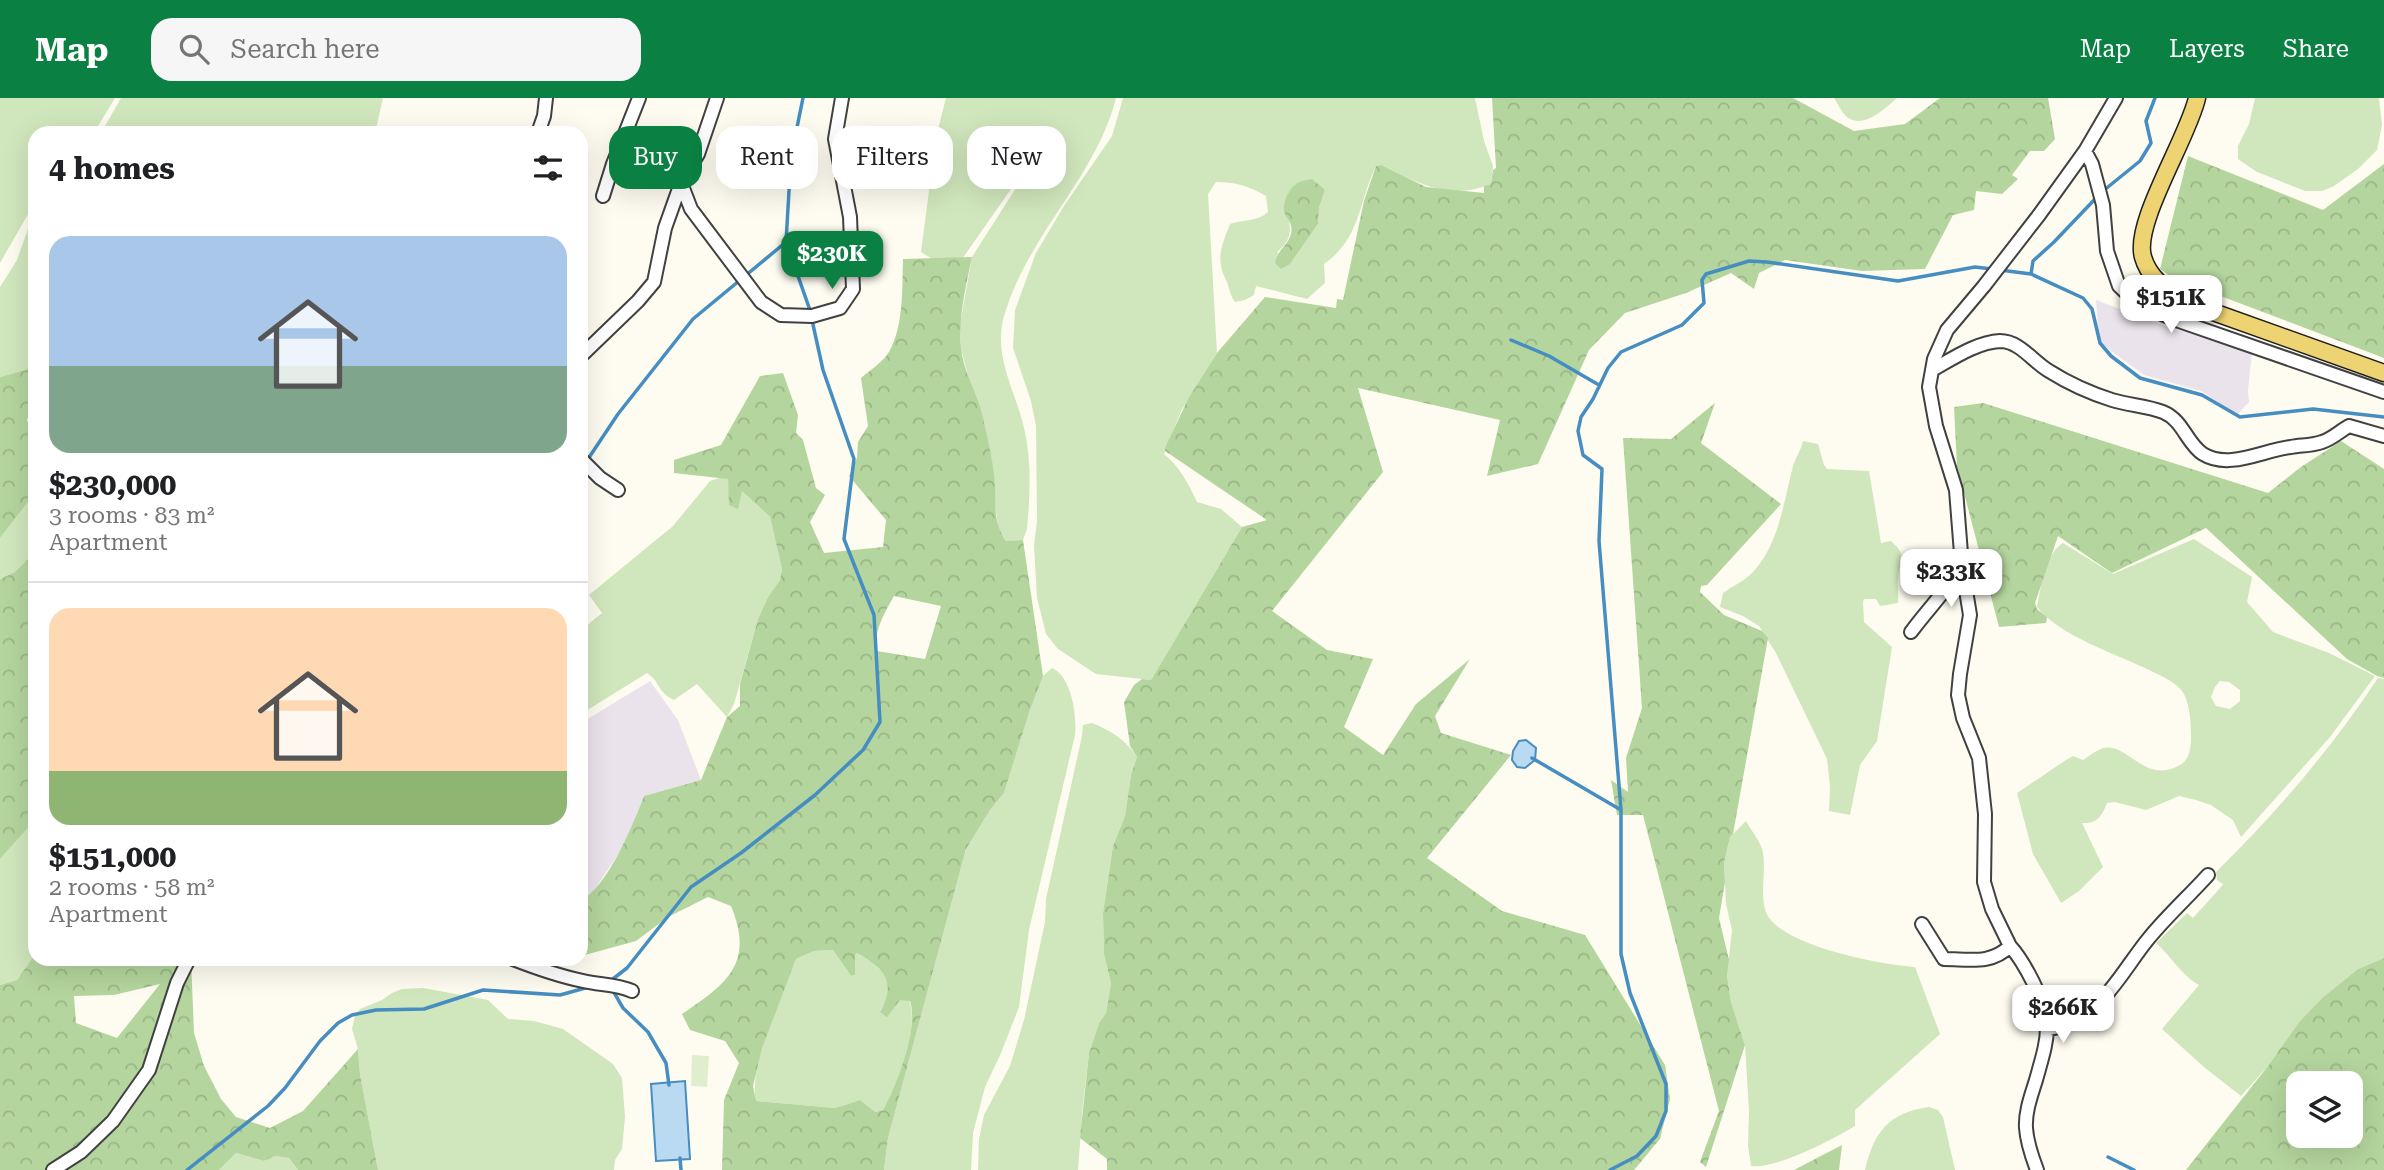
<!DOCTYPE html>
<html lang="en">
<head>
<meta charset="utf-8">
<style>
	:root { --surface:#fff; --page:#f6f6f6; --text:#202124; --muted:#757577; --line:#e0e0e0; --accent:#0b8043 }
	body { margin:0; font-family:"Roboto Serif",serif; background:var(--page); color:var(--text); height:100vh; display:flex; flex-direction:column; font-size:26px; white-space:nowrap }
	* { box-sizing:border-box; margin:0 }
	p { font-size:23px; color:var(--muted) }
	.icon { flex:none; width:38px; height:38px; fill:none; stroke:currentColor; stroke-width:2; stroke-linecap:round; stroke-linejoin:round }
	.map { position:relative; flex:1; overflow:hidden }
	.panel { position:absolute; left:28px; top:28px; width:560px; height:840px; display:flex; flex-direction:column; background:var(--surface); border-radius:21px; box-shadow:0 7px 28px #0002 }
	.panel>* { flex:none }
	.banner { position:absolute; left:609px; top:28px; width:665px; height:63px; display:flex; gap:14px }
	.controls { position:absolute; left:2286px; top:973px; display:grid; gap:14px }
	.controls a { display:grid; place-items:center; width:77px; height:77px; border-radius:14px; background:var(--surface); box-shadow:0 7px 28px #0002; font-size:35px }
	.price { position:absolute; translate:-50% -60px; padding:0 16px; border-radius:14px; background:#fff; color:#222; font-size:23px; line-height:46px; filter:drop-shadow(0 2px 4px #0008) }
	.price::after { content:''; position:absolute; left:50%; top:42px; width:21px; height:16px; margin-left:-10px; background:inherit; clip-path:polygon(0 0,100% 0,50% 100%) }
	.price.active { background:var(--accent); color:#fff }
	ul { padding:0; list-style:none }
	li { display:grid; align-content:center; gap:14px; height:371px; padding:0 21px }
	li+li { border-top:2px solid var(--line) }
	li span { display:grid; place-items:center; height:217px; border-radius:21px; color:#555 }
	li>.icon { margin-inline-start:auto }
	span .icon { width:126px; height:126px; fill:#fffc; stroke-width:1 }
	li b { font-size:30px }
	h2 { display:flex; justify-content:space-between; align-items:center; height:84px; padding:0 21px; font-size:30px }
	.pill { padding:0 24px; border-radius:21px; background:var(--surface); box-shadow:0 7px 28px #0002; font-size:24px; line-height:63px }
	.pill.active { background:var(--accent); color:#fff }
	header { display:flex; align-items:center; gap:42px; box-sizing:border-box; height:98px; padding:0 35px; background:var(--accent); color:#fff }
	header strong { font-size:33px }
	nav { display:flex; gap:38px; margin-inline-start:auto; font-size:24px }
	.search { width:490px; height:63px; background:var(--page); display:flex; align-items:center; gap:18px; box-sizing:border-box; padding:0 24px; border-radius:21px; color:var(--muted); font-size:26px }
	.map>svg:first-child { display:block }
	.industrial { fill:#ebe3ec }
	.grass { fill:#d0e6bc; fill-rule:evenodd }
	.forest { fill:url(#forest-crowns); fill-rule:evenodd }
	.pitch { fill:#e1eecd }
	.water { fill:#b9daf1; stroke:#468dc2; stroke-width:2 }
	.lines { fill:none; stroke-linecap:round; stroke-linejoin:round }
	.stream { stroke:#468dc2; stroke-width:3.5 }
	.minor-casing { stroke:#414141; stroke-width:16 }
	.major-casing { stroke:#1f1f1f; stroke-width:19 }
	.minor { stroke:#fff; stroke-width:12 }
	.major { stroke:#edd371; stroke-width:16 }
</style>
</head>
<body>
<header>
<strong>Map</strong>
<div class="search"><svg class="icon" aria-label="search" viewBox="0 0 24 24"><circle cx="10" cy="10" r="6"/><path d="M15 15l6 6"/></svg>Search here</div>
<nav><a>Map</a><a>Layers</a><a>Share</a></nav>
</header>
<div class="map">
<svg width="2384" height="1072" viewBox="0 0 2384 1072">
	<defs>
		<pattern id="forest-crowns" width="20" height="18" patternUnits="userSpaceOnUse" patternTransform="scale(1.75)"><rect width="20" height="18" fill="#b4d59d"/><path d="M2 6a3 3 0 1 1 6 0M12 15a3 3 0 1 1 6 0" fill="none" stroke="#9ab686"/></pattern>
	</defs>
	<rect width="100%" height="100%" fill="#fefcf0"/>
	<path class="industrial" d="M2096,202L2176,232L2188,234L2252,255L2248,292L2249,304L2237,317L2201,293L2144,277L2099,244Z
		M650,583L678,622L701,682L644,698L626,744L591,797L581,802V625Z"/>
	<path class="grass" d="M0,0H115L98,28L92,35H35V104L0,165Z
		M121,0H383L375,35H101Z
		M946,0H1116C1096,80 1024,141 1003,222C994,261 1016,294 1024,330C1032,364 1030,397 1027,431L1023,442L1006,443L999,433L995,406L994,375L980,310L969,281L961,251L960,227L972,159L1037,57L1034,58L953,174L921,154L936,39Z
		M1123,0H1475L1484,43L1493,68L1491,86C1449,103 1418,85 1381,67L1376,68C1358,105 1361,140 1324,166L1325,185L1307,201L1256,188L1254,197L1245,202L1235,204C1229,196 1230,190 1226,182C1215,161 1222,147 1230,126C1244,121 1257,124 1268,114L1266,98C1248,88 1236,84 1216,84L1208,96L1217,255L1181,313L1164,356C1180,369 1188,385 1197,404L1221,411L1242,429L1151,582L1096,576L1058,551L1046,536L1037,500L1034,448L1037,422L1036,328L1031,303L1013,250L1015,212L1036,155L1064,108L1112,38ZM1296,86L1325,92L1319,110L1318,126L1290,166L1277,154C1295,140 1291,125 1284,106L1289,94Z
		M1834,0H1897C1885,10 1864,32 1847,19C1842,15 1838,6 1834,0Z
		M2255,0H2379L2382,27L2377,52L2358,71L2334,88L2322,93H2305L2257,74L2238,61V48L2249,26Z
		M35,111V273L28,271L0,279V189L17,162Z
		M1803,343L1818,346L1824,367L1827,371L1869,373L1881,445L1891,443C1909,459 1899,462 1898,480C1897,489 1899,496 1898,505L1880,508L1876,501H1864L1863,504L1864,524L1892,549L1877,643L1860,667L1850,717L1829,713L1830,688L1827,661L1776,555L1759,528L1743,518L1720,509L1723,495C1734,487 1745,483 1754,473C1779,445 1784,403 1793,368C1796,359 1801,352 1803,343Z
		M723,379L728,381L729,391L741,392L770,419L782,471L780,482L768,499L758,521L734,606L727,619L697,586L674,602C656,593 661,584 647,575L581,616V532L602,515L589,497L673,428L710,383Z
		M35,395V454L15,474L0,481V440Z
		M2194,441L2252,479L2247,504L2273,534L2329,555L2375,578L2330,639L2241,739L2233,722L2211,707L2196,702L2179,698L2146,712L2115,704L2107,705C2102,718 2097,726 2082,725L2103,769L2079,793L2061,805L2033,756L2017,695L2066,662L2073,658L2083,662C2088,659 2095,653 2101,651C2126,641 2144,688 2180,667C2190,661 2191,650 2191,639C2191,626 2190,608 2184,596C2177,584 2161,578 2149,572C2115,555 2061,539 2037,509C2041,489 2045,456 2063,445L2113,476ZM2220,583L2229,584L2240,592V603L2230,611L2216,608L2211,599L2215,589Z
		M1052,570C1072,579 1077,618 1075,637L1029,832L1019,909L1001,955L985,989L973,1035L971,1072H884L888,1040L966,751L990,712L1004,695L1030,612L1043,578Z
		M2378,580L2384,581V860L2358,871L2322,900L2299,924L2268,968L2241,998L2205,970L2162,931L2199,887C2182,878 2171,858 2156,845L2187,815L2193,820L2221,789L2223,786L2217,782L2216,774C2277,714 2331,651 2378,580Z
		M1092,625C1110,632 1126,642 1137,659L1131,677L1125,718L1113,748L1103,815L1104,856L1111,886L1106,915L1099,925L1089,955L1083,1006L1078,1072H978L979,1041L984,1017L1010,968L1024,922L1045,824L1046,801L1082,638L1083,627Z
		M35,722V856L17,882L0,887V761Z
		M1746,723C1751,732 1759,742 1762,751C1767,766 1760,793 1765,811C1773,847 1882,867 1915,869L1940,936L1855,1012V1028C1834,1041 1774,1072 1751,1068L1748,1048L1749,1013L1745,947L1731,904L1727,878L1732,832L1726,806L1724,765L1730,739Z
		M833,852L851,878L855,877V857L857,855C883,871 898,883 880,913L900,901L909,902C920,930 897,988 883,1012L874,1014L860,1002L835,1010L756,1003C748,966 782,898 796,861L814,853Z
		M423,890L488,902L508,921L534,923L563,931L613,966L622,980L625,1019L622,1051L615,1062L614,1072H378L360,976L358,951L352,931L355,918L360,911L382,902L392,895L402,891Z
		M1929,1009L1938,1012L1943,1019L1955,1072H1865C1874,1034 1888,1015 1929,1009Z
		M236,1055L264,1063L275,1058L289,1060L298,1072H219Z"/>
	<path class="forest" d="M1492,0H1793L1854,33L1905,26L1940,0H2048L2055,41L2044,53H2030L2012,77L2018,81L2002,96L1976,93L1974,112L1953,117L1925,171L1862,173L1785,162L1759,175L1754,191L1731,175L1686,195L1625,215L1589,252L1538,366L1487,378L1500,322L1358,290L1383,374L1272,513L1327,552L1373,561L1344,629L1383,657L1416,606L1470,561L1435,618L1441,635L1511,657L1427,760L1502,813L1585,837L1665,967L1670,1001L1660,1041L1634,1072H1107V1061L1080,1040L1089,955L1099,925L1106,915L1111,886L1104,856L1103,815L1113,748L1125,718L1131,677L1137,659L1130,648L1124,604L1134,587L1142,581L1151,582L1242,429L1267,422L1165,353V350L1188,301L1217,255L1265,199L1336,210L1337,201L1343,202L1364,103L1376,68L1381,67L1426,89L1484,95V88L1491,86L1493,72L1496,70Z
		M2188,58L2323,112L2384,66V260L2173,180L2160,171Z
		M1312,81L1325,92L1319,110L1318,126L1290,166L1281,171L1275,165C1278,151 1287,149 1291,136C1293,127 1289,123 1285,116C1281,107 1288,92 1296,86C1300,83 1307,82 1312,81Z
		M972,159C966,188 958,220 961,250C963,272 975,291 981,312C986,332 991,355 994,375C997,398 991,423 1006,443L1023,442L1043,578L1030,612L1004,695L990,712L966,751L888,1040L884,1072H722L724,1002L739,965L725,943L690,932L682,916C726,886 755,866 731,808L708,799L668,819L636,843L581,858V802C608,789 633,726 644,698L701,682L727,619L740,608V586L758,521L768,499L780,482L782,471L770,419L742,393L738,411L729,407L728,381L674,375V362L721,347L760,278L783,275L798,317L796,335L803,342L816,390L825,397L810,424L824,455L883,449L886,422L849,378L857,360L858,344L868,328L861,280C869,273 883,264 889,254C904,228 902,190 903,161ZM894,498L941,508L925,561L877,553C872,536 886,512 894,498ZM833,852L851,878L855,877V857L857,855C884,871 897,883 880,914L887,919L900,902L910,903C919,930 897,987 883,1012L875,1014L860,1002L835,1010L756,1003L753,988L762,950L796,861L814,853Z
		M28,271L35,273V305L27,322L35,340V395L0,440V279Z
		M1715,305L1701,345L1781,406L1707,487L1701,488L1700,494L1724,517L1762,533L1768,540L1733,736L1730,739L1724,765L1725,784L1719,820L1729,862L1727,878L1731,904L1745,947L1706,1069L1700,1064L1719,1013L1643,717H1617L1611,682L1628,694L1626,660L1642,610L1623,340L1671,341Z
		M1983,305L2268,395L2301,369L2341,343L2384,371V580L2377,578L2347,561L2206,430L2112,475L2058,438L2035,505L2037,511L2047,519L2046,525L1999,529L1957,368L1954,309Z
		M35,454V722L0,761V481L15,474Z
		M35,856V861H191L194,935L204,968L221,1001L236,1019L270,1030L303,1013L358,951L360,976L378,1072H298L289,1060L275,1058L264,1063L236,1055L219,1072H0V887L17,882ZM160,886L117,940L76,925L74,898L114,897Z
		M2384,860V1072H2186L2268,968L2299,924L2322,900L2358,871ZM2298,985H2350V1038H2298Z
		M1842,1047L1839,1072H1794Z"/>
	<path class="pitch" d="M692,957L709,958L707,989L691,988Z"/>
	<path class="water" d="M1526,642L1536,650L1535,662L1525,670L1517,669L1512,662L1513,653L1519,643Z
		M685,983L690,1061L656,1063L651,986Z"/>
	<g class="lines">
		<path class="stream" d="M803,0L791,59L786,144L811,215
			M2103,93L2140,63L2151,45L2146,23L2155,0
			M2097,99L2054,144L2033,163L2031,176L2083,200L2092,211L2100,245L2111,258L2140,280L2202,297L2240,319L2313,311L2384,319
			M2000,172L2031,176
			M1511,242L1549,258L1599,287
			M588,361L618,316L693,221L786,144
			M581,380L584,368
			M1532,660L1621,712
			M609,884L627,870L691,789L741,755L815,697L863,652L880,624L874,517L844,441L854,361L823,272L812,222
			M612,891L623,910L648,934L666,965L669,987
			M2108,1059L2134,1072
			M680,1060L681,1072
			M187,1072L268,1008L285,990L320,943L338,925L352,917L376,912L424,911L483,892L560,897L589,889
			M1610,1072L1637,1058L1656,1038L1666,1013V986L1630,895L1621,856V712L1599,443L1602,371L1583,357L1578,333L1581,319L1593,301L1608,270L1621,254L1682,227L1704,205L1702,182L1706,176L1749,163L1767,164L1898,183L1975,169L1992,171"/>
		<defs>
			<path id="minor" d="M538,35L544,18L546,0
				M2085,53L2092,66L2103,107L2107,153L2119,188L2138,206L2179,223L2384,294
				M681,85L691,111L761,204L781,217L812,218L840,210L853,191L850,119L835,41L842,0
				M603,98L613,66L639,0
				M581,258L638,203L654,184L665,130L681,85L698,56L717,0
				M1932,272C1952,261 1977,244 2000,243C2020,243 2033,264 2049,273C2068,285 2090,295 2112,302C2128,307 2147,308 2163,314C2183,322 2187,346 2203,356C2229,372 2263,352 2291,349C2301,347 2311,348 2322,344C2332,341 2340,333 2349,328L2384,338
				M581,361L600,380L618,392
				M1911,534C1928,511 1947,492 1962,468
				M1922,826L1944,861C1969,861 1991,867 2010,848L1992,811L1984,784L1985,716L1979,660L1963,620L1958,597L1960,576L1970,517L1962,468L1956,392L1936,328L1929,289L1934,261L1947,232L1984,188L2039,117L2085,53L2116,0
				M2010,848C2020,859 2026,870 2033,884C2054,926 2048,939 2036,982C2031,998 2025,1014 2026,1030C2027,1044 2032,1059 2037,1072
				M513,861C536,870 559,878 583,883C600,887 617,886 632,893
				M2048,931C2099,925 2120,875 2149,840C2167,818 2189,798 2208,777
				M53,1072L81,1054L113,1023L149,972L177,885L189,861"/>
			<path id="major" d="M2197,0C2188,40 2133,125 2143,159C2149,181 2169,195 2188,205L2384,275"/>
		</defs>
		<use href="#minor" class="minor-casing"/>
		<use href="#major" class="major-casing"/>
		<use href="#minor" class="minor"/>
		<use href="#major" class="major"/>
	</g>
</svg>
<div class="controls">
<a><svg class="icon" aria-label="layers" viewBox="0 0 24 24"><path d="M12 4l9 5-9 5-9-5zM3 14l9 5 9-5"/></svg></a>
</div>
<b class="price active" style="left:832px;top:193px">$230K</b>
<b class="price" style="left:2171px;top:237px">$151K</b>
<b class="price" style="left:1951px;top:511px">$233K</b>
<b class="price" style="left:2063px;top:947px">$266K</b>
<div class="banner">
<a class="pill active">Buy</a>
<a class="pill">Rent</a>
<a class="pill">Filters</a>
<a class="pill">New</a>
</div>
<section class="panel">
<h2>4 homes<svg class="icon" aria-label="filters" viewBox="0 0 24 24"><path d="M4 7h16M4 17h16"/><circle cx="9" cy="7" r="2"/><circle cx="15" cy="17" r="2"/></svg></h2>
<ul>
<li><span style="background:linear-gradient(#a9c7e8 60%,#7fa58c 0)"><svg class="icon" aria-label="home" viewBox="0 0 24 24"><path d="M3 11l9-7 9 7M6 9v11h12V9"/></svg></span><div><b>$230,000</b><p>3 rooms · 83 m²</p><p>Apartment</p></div></li>
<li><span style="background:linear-gradient(#ffd9b3 75%,#8fb573 0)"><svg class="icon" aria-label="home" viewBox="0 0 24 24"><path d="M3 11l9-7 9 7M6 9v11h12V9"/></svg></span><div><b>$151,000</b><p>2 rooms · 58 m²</p><p>Apartment</p></div></li>
</ul>
</section>
</div>
</body>
</html>
